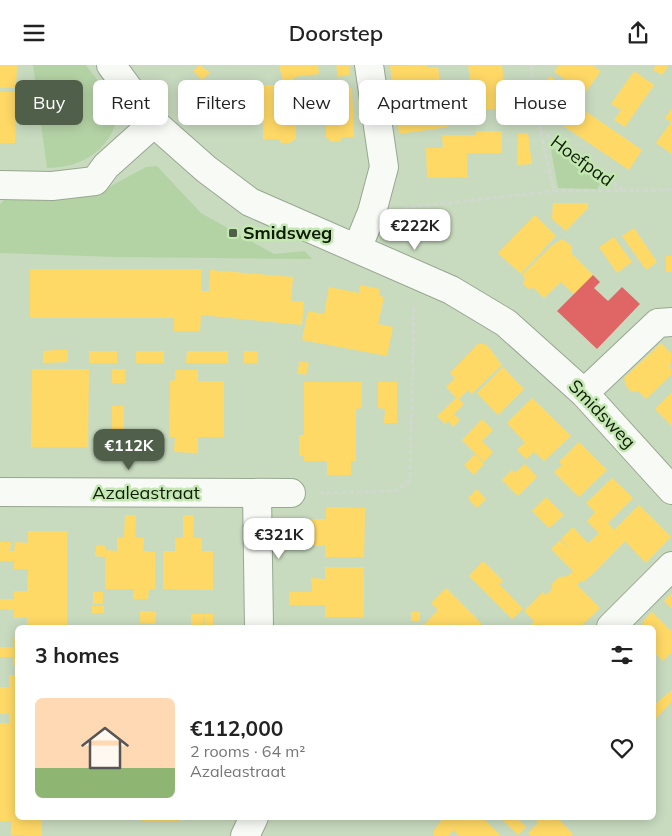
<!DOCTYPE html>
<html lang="en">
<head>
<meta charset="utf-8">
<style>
	:root { --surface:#fff; --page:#f2f2f2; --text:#222; --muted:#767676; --line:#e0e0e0; --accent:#505f49 }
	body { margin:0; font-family:Mulish,sans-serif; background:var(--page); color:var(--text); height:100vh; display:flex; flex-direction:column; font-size:19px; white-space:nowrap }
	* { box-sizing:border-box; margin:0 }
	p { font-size:16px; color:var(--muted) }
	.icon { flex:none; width:28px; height:28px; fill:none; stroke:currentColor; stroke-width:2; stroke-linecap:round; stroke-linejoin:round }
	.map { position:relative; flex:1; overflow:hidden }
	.side { position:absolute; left:15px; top:560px; width:641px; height:195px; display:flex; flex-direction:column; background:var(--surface); border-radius:8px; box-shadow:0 2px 12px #0003 }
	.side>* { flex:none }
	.guide { position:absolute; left:15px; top:15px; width:642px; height:45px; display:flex; gap:10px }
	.price { position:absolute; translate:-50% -42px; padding:0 11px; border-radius:10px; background:#fff; color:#222; font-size:16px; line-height:32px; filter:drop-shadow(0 1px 2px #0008) }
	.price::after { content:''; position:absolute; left:50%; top:30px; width:15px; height:11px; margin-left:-8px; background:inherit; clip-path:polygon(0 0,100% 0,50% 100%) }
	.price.current { background:var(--accent); color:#fff }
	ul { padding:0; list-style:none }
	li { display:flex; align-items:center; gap:15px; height:125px; padding:0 20px }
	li+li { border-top:1px solid var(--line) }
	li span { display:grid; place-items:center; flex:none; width:140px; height:100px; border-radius:8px; color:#555 }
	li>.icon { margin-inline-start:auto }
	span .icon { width:60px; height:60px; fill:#fffc; stroke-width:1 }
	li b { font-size:21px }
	h2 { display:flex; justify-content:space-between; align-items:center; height:60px; padding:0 20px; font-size:21px }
	.pill { padding:0 18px; border-radius:8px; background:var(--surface); box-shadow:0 2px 12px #0003; font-size:18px; line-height:45px }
	.pill.current { background:var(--accent); color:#fff }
	header { display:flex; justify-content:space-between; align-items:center; height:65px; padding:0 20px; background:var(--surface); font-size:22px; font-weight:600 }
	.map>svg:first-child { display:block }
	.green { fill:#b4d3a5 }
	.homes { fill:#ffd966 }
	.shops { fill:#e06666 }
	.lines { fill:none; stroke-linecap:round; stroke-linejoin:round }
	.minor-casing { stroke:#98a791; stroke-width:30 }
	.path { stroke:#d1d8cf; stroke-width:3; stroke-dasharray:5 2.5; stroke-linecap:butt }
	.minor { stroke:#f7faf5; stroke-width:28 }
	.poi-dot { fill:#505f49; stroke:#c4e8b2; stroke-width:2 }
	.labels { text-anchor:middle; stroke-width:5; stroke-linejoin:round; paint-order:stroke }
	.street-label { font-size:18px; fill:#101c09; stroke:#c4e8b2 }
	.poi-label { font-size:18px; font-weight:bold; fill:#101c09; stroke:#c4e8b2; text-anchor:start }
</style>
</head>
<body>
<header><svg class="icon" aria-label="menu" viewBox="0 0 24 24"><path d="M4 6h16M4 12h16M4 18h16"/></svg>Doorstep<svg class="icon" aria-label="share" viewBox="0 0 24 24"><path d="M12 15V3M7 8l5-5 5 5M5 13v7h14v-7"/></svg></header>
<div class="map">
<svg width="672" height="771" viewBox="0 0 672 771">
	<rect width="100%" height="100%" fill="#c8dbbf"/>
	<path class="green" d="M33,0H86L119,44C114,82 85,103 47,103Z
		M560,83L603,114L597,124L558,123L551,85Z
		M157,101L201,148L274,189L305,186L312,194L116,192L0,188V139L6,133L109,122L146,102Z"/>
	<path class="homes" d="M0,0H17L16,23H0Z
		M200,0L210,8L202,15L193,6Z
		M279,0H318L319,9L294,12L296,74L289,78H282L278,74H263V53H255L249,48V39L255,33H262V20H284Z
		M336,0H349L350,10L338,12Z
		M427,0V3L438,2L441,24L394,31L390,1Z
		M468,0H502L505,24L497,26L499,43L481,46L478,28L472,29Z
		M559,0H596L594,2L601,6L585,28L554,7Z
		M656,0H669L662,10L653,5Z
		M634,6L654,20L625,62L614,55L621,45L611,39Z
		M550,11L561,19L554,28L543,19Z
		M336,23H352L354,72H343L340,76L332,77L326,72V35H337Z
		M0,27H16L15,78H0Z
		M431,36L432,42L445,40L448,62L399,69L395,41Z
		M575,39L642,85L629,105L562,60Z
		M672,43V89L656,78L671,57L665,53Z
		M476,66H502V88H467V112L427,113L426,83H443L442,70H476Z
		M528,68L532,99L517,100L518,69Z
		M553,138H588V143L566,166L552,154Z
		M535,150L556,171L521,209L498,188Z
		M634,163L657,197L646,205L622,171Z
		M614,172L632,197L617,208L599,182Z
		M562,174L572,181V189L593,210L574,229L561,217L544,233L534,223L529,224L523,219L525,214L522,210L551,181Z
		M666,191H672V207H666Z
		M30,204H201V226H209L210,205L293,212L291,236L304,237L302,260L201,250L200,266H174V253H30Z
		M360,220L380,224L379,231L384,232L378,259L393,262L387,291L302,275L308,246L324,249L329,222L359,228Z
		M479,278L487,280L502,300L472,329L468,325L459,334L464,339L454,349L460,355L453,362L448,356L445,359L437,351L456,333L446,322L455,313L450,308Z
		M661,278L672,289L670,302L672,309L646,334L638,326L632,327L626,321L624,313Z
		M56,285H68V297L43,298V286Z
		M89,286H117V298H89Z
		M136,286H164V298H136Z
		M187,286H228V298H186Z
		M244,286H258V298H244Z
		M300,296L309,298L306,310L297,308Z
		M503,302L524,324L498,350L477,328Z
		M32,304H89L88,382H31Z
		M112,304H125V318H112Z
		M175,305H198V316H224V372H198V388L174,387L175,372H169L170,316L175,315Z
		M304,317H362V343L356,344V396H351V410H327V396H304V391H299V370H304Z
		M378,317H397V358H384L385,344L378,343Z
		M672,327V361L655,344Z
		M532,333L571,371L544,396L534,387L526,394L517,385L525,377L507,358Z
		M112,341H124V369H112Z
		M482,354L493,365L482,376L493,387L484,397L462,375Z
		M131,369H147V383H131Z
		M579,377L607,405L579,432L554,407L562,400L559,397Z
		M475,389L484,399L474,410L464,400Z
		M525,399L537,412L518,431L502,415L512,405L515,408Z
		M612,413L633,433L608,458L614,465L639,440L671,472L646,498L625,476L594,508L583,517L582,515L577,520L600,543L580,562H535L531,559L534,556L524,546L543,527L546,530L552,524V519L559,512L568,511L573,506L551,484L560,475L576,490L561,474L573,462L588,478L599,468L587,456L595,447L586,438Z
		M477,424L486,434L477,443L468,433Z
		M546,432L564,450L549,463L532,446Z
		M326,442L365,443L364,492H325V481H312V467L290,468V454H326Z
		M125,450H136L135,473H144L143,486L155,487V524H149L148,534H133L134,524H105V492L95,491L96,480L105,481V485L117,486V473L124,472Z
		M183,450H194L193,473H202V486H213V525L163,524V486H175V473H183Z
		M28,466H67V562H27V553H14V545L0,544V534H14V526H27L28,504H14V496H0V477H11L10,486H14L15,477L28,478Z
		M483,496L503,516L499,519L523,544L512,554L469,511Z
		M325,502H364V552H325V540H289V527H312L311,513L325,514Z
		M446,523L482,559L478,562H456L452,559L448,562H422L438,545L431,538Z
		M93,527H103V539H93Z
		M672,528V544L664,536Z
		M92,541H104V548H92Z
		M140,546L156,547L155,559L140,558Z
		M411,547H420V556H411Z
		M652,547L672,567V587L663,596L654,587V562H640L644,558L642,557Z
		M191,549H203V560H191Z
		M204,549H213V561L205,562Z
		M14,573L18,574V601H13V592H0V582H14Z
		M9,610H18V752L42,755V771L11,770V756H0V658H9V648L0,649V622H9Z
		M672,625V636L654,656V640Z
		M142,752H180V756H142Z
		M444,752H482L501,771H459L454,765L448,771H434V765Z
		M499,752H516L526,762L518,770Z
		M535,752H557L573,769L571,771H531L528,768L538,758Z"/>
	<path class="shops" d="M593,210L600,217L594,223L608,236L622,222L640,239L597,284L557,246Z"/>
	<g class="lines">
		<defs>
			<path id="minor" d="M111,0L154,58L206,104L250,137L451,225L506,258L584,328L672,425
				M0,120L52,121L95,116L106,101L154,58
				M357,184L372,147L384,102L369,0
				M584,328L658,258L672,257
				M0,427L291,428
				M257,428L259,562
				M611,562L672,501
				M245,771L254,752"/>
		</defs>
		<use href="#minor" class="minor-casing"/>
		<path class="path" d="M531,0L540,65L554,126L672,125
			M540,65L624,126
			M403,143L554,126
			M319,428L396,426L410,415L414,239"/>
		<use href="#minor" class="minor"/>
	</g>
	<rect class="poi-dot" x="228" y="163" width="10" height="10" rx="2.5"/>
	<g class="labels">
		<g class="street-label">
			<text transform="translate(582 96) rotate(36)" y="6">Hoefpad</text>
			<text transform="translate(602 349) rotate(46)" y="6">Smidsweg</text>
			<text x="146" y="434">Azaleastraat</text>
		</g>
		<g class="poi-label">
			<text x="243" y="174">Smidsweg</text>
		</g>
	</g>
</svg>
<b class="price" style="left:415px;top:186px">€222K</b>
<b class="price current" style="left:129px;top:406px">€112K</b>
<b class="price" style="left:279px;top:495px">€321K</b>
<div class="guide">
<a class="pill current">Buy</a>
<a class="pill">Rent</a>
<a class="pill">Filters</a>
<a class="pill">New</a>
<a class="pill">Apartment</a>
<a class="pill">House</a>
</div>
<section class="side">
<h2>3 homes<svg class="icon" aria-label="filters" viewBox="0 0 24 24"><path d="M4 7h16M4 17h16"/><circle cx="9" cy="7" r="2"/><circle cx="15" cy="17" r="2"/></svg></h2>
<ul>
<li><span style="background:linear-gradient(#ffd9b3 70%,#8fb573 0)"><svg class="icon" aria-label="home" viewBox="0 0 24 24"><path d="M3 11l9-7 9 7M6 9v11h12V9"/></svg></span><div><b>€112,000</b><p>2 rooms · 64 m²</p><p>Azaleastraat</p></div><svg class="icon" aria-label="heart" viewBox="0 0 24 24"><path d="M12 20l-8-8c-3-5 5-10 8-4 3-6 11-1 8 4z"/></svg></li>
</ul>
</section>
</div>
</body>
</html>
